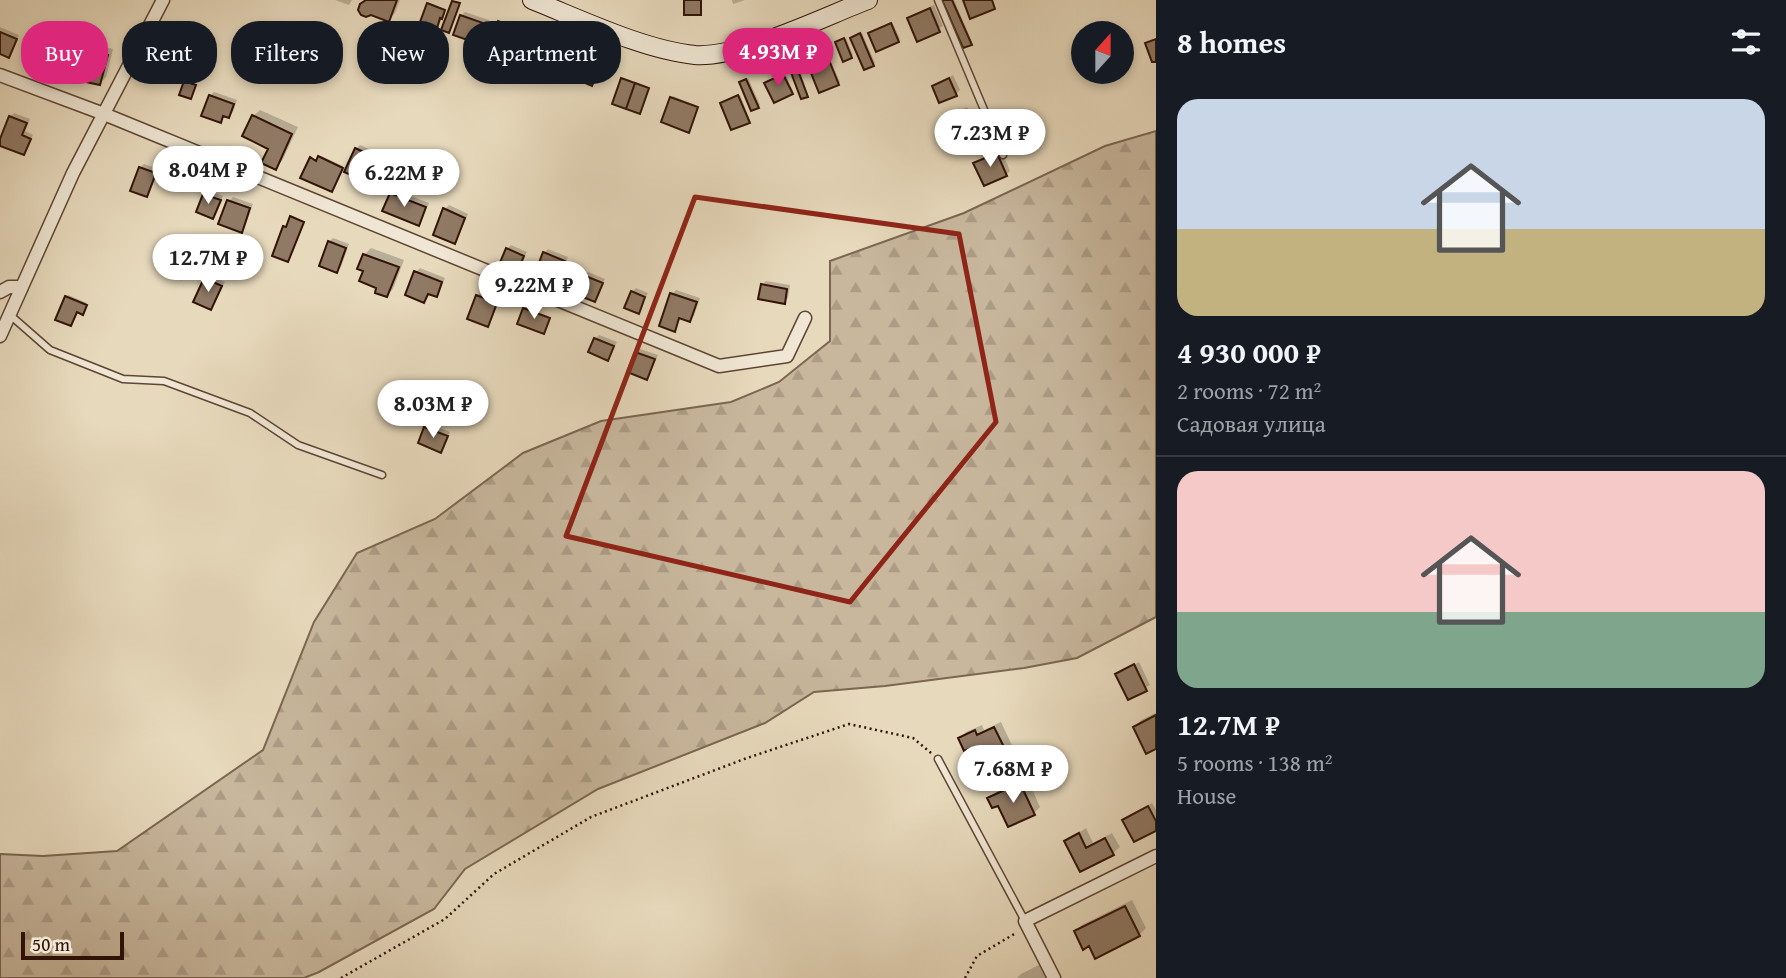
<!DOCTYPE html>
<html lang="en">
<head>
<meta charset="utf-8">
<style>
	:root { --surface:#171b24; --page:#20242c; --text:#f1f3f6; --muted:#9ea1a6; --line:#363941; --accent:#db2777 }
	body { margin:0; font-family:"Gentium Book Plus",serif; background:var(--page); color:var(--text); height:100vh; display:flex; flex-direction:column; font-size:26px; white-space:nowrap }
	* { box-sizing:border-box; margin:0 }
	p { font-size:23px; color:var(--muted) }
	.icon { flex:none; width:38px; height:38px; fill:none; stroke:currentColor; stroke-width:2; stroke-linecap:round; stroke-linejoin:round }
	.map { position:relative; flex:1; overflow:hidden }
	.details { display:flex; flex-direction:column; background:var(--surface); width:630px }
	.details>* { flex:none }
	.hud { position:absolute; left:21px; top:21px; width:665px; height:63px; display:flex; gap:14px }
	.needle { width:46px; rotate:21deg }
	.controls { position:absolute; left:1071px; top:21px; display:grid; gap:14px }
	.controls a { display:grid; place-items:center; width:63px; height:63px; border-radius:50%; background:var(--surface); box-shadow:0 4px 10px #0003; font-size:35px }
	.scale { position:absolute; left:21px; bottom:18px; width:103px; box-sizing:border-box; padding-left:7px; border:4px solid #311307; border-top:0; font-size:19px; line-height:24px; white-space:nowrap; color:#311307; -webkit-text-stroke:5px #efe6d3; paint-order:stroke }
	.price { position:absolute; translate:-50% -60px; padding:0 16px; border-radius:24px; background:#fff; color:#222; font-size:23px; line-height:46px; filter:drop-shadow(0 2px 4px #0008) }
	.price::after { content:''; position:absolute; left:50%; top:42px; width:21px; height:16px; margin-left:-10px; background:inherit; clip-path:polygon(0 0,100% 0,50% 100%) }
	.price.current { background:var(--accent); color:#fff }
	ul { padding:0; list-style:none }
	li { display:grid; align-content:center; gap:14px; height:371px; padding:0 21px }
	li+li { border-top:2px solid var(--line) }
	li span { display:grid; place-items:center; height:217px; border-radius:21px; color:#555 }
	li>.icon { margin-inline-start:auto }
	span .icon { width:126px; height:126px; fill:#fffc; stroke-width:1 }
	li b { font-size:30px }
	h2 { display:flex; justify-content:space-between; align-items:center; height:84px; padding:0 21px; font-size:30px }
	.chip { padding:0 24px; border-radius:28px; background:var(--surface); box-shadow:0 4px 10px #0003; font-size:24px; line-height:63px }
	.chip.current { background:var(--accent); color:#fff }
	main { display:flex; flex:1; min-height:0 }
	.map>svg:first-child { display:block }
	.forest { fill:url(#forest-firs); stroke:#7c6552; stroke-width:2 }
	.shadow { fill:#0003 }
	.building { fill:#907a65; stroke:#311307; stroke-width:2 }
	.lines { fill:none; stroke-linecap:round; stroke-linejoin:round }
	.lane-casing { stroke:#5e4434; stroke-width:9 }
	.street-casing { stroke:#5e4434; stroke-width:15 }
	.secondary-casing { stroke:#311307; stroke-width:20 }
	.path { stroke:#311307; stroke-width:2.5; stroke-dasharray:2 3.5; stroke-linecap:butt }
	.lane { stroke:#efe6d3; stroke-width:6 }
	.street { stroke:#efe6d3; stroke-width:12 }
	.secondary { stroke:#efe6d3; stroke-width:18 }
	.marked { fill:none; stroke:#8f2418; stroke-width:5; stroke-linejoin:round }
</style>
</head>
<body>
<main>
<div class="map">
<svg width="1156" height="978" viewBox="0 0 1156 978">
	<defs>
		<pattern id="forest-firs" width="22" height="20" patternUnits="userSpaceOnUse" patternTransform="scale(1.75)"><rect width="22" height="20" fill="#c8b79d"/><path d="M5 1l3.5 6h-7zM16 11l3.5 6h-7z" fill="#ac9c86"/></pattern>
	</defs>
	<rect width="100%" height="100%" fill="#e7d9bc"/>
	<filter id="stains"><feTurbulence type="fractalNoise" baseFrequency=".00286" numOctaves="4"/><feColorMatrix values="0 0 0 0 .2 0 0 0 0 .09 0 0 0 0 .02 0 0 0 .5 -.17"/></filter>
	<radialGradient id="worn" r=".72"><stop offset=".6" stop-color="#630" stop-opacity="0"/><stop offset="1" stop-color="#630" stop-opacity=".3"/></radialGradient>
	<path class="forest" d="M1156,131V617L1077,658L1024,668L885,686L814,692L765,723L598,789L465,869L434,909L319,972L304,978H0V854L43,856L117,851L263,750L314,622L357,553L435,519L523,453L601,421L731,402L779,382L830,341V261L964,213L1105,146Z"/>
	<path class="shadow" d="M335,0H352L349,5Z
		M366,0H400L395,13L388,20Z
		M732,0H745L733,4Z
		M944,0H954L972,42L971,43Z
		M430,3L446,9L434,37L429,4Z
		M934,5L943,26L918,39L909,18Z
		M465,12L489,20L482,38L478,42L461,16Z
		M77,22L89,25L87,34L96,36L94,44L113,49L106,77L100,83L86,66L74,62L72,69L66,75L71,29Z
		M892,22L900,39L898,40L871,32Z
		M0,27L19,35L8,56L0,52Z
		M43,31L60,38L54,54L50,58L39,35Z
		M862,33L875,63L873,64L853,37Z
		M846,38L853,55L851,57L837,42Z
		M568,53L583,59L576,76L560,72Z
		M796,59L808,94L807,95L791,61Z
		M830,60L840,82L838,84L812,67Z
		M785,74L793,91L792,93L768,82Z
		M953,75L960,90L956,94L934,86Z
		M624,78L649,87L640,112L622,79Z
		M748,78L760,105L758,106L742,81Z
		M214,92L237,100L233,112L229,116L225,115L221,121L210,96Z
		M740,95L750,120L749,121L722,103Z
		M673,96L698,106L690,129L663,121Z
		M967,107L974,122L970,126L948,118Z
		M260,110L298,127L282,161L275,168L270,148L253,116Z
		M14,113L30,119L25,131L33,135L24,153L10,117Z
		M360,145L378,153L364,179L356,149Z
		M1001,150L1010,171L1006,175L976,163Z
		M321,156L343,166L333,188L311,159L319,160Z
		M144,164L158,169L150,191L146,195L140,168Z
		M395,190L429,203L419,224L391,194Z
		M209,191L223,196L213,217L198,211L205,195Z
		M233,197L253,204L245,227L241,231L221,223L229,201Z
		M449,205L468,214L458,238L454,242L445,209Z
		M333,238L349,244L341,267L337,271L329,242Z
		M511,245L527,252L517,271L507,249Z
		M371,248L404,260L393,289L387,295L365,270L364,255Z
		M548,249L568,257L559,280L555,284L547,270L544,253Z
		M177,254L189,259L180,277L173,258Z
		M420,268L445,278L440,291L436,295L429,293L424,301L416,272Z
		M588,272L605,279L594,300L584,276Z
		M209,275L225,282L211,308L205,279Z
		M766,281L790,285L788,298L784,302L762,285Z
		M636,288L648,293L638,312L632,292Z
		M676,290L700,298L694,316L690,320L681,317L675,330L672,294Z
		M481,292L500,299L491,321L487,325L477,296Z
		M68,295L87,303L84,311L66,297Z
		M526,308L551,317L544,332L524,309Z
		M599,335L617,342L608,359L595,339Z
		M640,349L658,355L650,374L646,378L637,353Z
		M430,424L450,432L441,451L426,428Z
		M1139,662L1150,685L1128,698L1117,674Z
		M1156,713V747L1135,727L1141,720Z
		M1001,722L1017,756L1011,762L960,739L966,732L982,725L984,730Z
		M1027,778L1040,807L1033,814L999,803L989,798L996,792Z
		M1152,803L1156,810V829L1124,820Z
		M1086,828L1093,843L1112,833L1120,847L1113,853L1081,870L1066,841Z
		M1132,900L1146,928L1139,935L1076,931L1082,925Z
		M1039,965L1046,978H1017L1021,974Z"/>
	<path class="building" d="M366,0H397L389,22L371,15L366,17L361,15L358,10L360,4Z
		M684,0H701V15H684Z
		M942,0H952L972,45L963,48Z
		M963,0H992L995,9L970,19Z
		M452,1L460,3L449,33L441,30Z
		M427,3L445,10L442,19L440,18L434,39L416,33Z
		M930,8L940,32L917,42L907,18Z
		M460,15L486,24L479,44L453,35Z
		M498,21L507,25L497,52L488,49Z
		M891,23L899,42L876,52L868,33Z
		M69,28L83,31L81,40L90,42L89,50L108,55L100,85L81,81L84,67L69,63L66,77L58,75Z
		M513,29L527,35L513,69L499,62Z
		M0,32L17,39L9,58L0,54Z
		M860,33L874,66L864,70L850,38Z
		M38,34L57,42L50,60L31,52Z
		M844,38L852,58L843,62L835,42Z
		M1156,39V62H1152L1145,43Z
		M544,49L552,52L544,78L535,75Z
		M565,54L583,61L575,80L558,73Z
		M596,55L603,58L592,86L585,83Z
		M794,60L808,97L801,99L787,62Z
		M829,60L839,85L819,93L809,68Z
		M783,74L793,94L774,103L764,83Z
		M621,78L635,83L626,109L612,104Z
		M949,78L957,96L939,103L932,86Z
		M746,79L759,108L751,111L739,82Z
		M184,81L196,85L191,99L179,95Z
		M635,83L649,88L640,114L626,109Z
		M209,95L234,104L229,118L223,116L221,123L201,116Z
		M738,95L750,123L731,130L720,103Z
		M670,97L698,107L689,133L661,122Z
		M963,110L971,128L953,136L946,118Z
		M252,115L292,134L276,170L261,163L268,149L242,136Z
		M9,116L27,123L22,135L31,139L24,155L0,146V139Z
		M355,148L375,157L365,181L344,172Z
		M997,153L1007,176L984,186L973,163Z
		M318,156L343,168L332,192L300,178L310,157L316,161Z
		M139,167L156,173L147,197L130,191Z
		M390,193L426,207L419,226L382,211Z
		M203,194L221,200L213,219L196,212Z
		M227,200L250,208L242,233L218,224Z
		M443,208L465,218L455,244L433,235Z
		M290,216L304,222L288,262L272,256L283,226L286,227Z
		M328,241L346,248L337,273L319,266Z
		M506,248L524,256L517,273L499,265Z
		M543,252L565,261L556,287L541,281L544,271L537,268Z
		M363,254L399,267L387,297L375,293L376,288L359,281L363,271L357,269Z
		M171,257L187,263L181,279L165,273Z
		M414,271L442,282L437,297L428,294L424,303L405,295Z
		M583,275L603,283L595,302L575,294Z
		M204,278L222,286L211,310L193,302Z
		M761,284L787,289L785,304L758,299Z
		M631,291L645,297L639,314L624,308Z
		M670,293L697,302L690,322L679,318L675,332L659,326Z
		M476,295L497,303L488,327L467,319Z
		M65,296L87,305L83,315L77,312L71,326L55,320Z
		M523,308L550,318L544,334L517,324Z
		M594,338L614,346L608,361L588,352Z
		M635,352L655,359L647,380L627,372Z
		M424,427L448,436L441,453L418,443Z
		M1134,664L1147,691L1128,700L1115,674Z
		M1156,715V749L1146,754L1133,727Z
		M994,727L1012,763L983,778L969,749L964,751L958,738L975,730L977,735Z
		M1020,783L1035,815L1008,827L998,806L992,808L987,798Z
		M1148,806L1156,821V831L1134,842L1122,820Z
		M1079,833L1086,848L1105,838L1114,855L1080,872L1064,841Z
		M1125,906L1140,936L1095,959L1089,946L1083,950L1074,931Z"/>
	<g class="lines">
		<defs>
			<path id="lane" d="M938,0L1003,155
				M10,315L50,350L123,379L164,381L250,413L298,445L382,475
				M938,759L1025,921"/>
			<path id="street" d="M0,75L104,114L719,366L787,356L805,318
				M0,292L9,287H22
				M0,336L73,173L163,0
				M1054,978L1025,921L1156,856"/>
			<path id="secondary" d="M532,0C580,19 644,50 695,55C741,58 823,17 868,0"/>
		</defs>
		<use href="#lane" class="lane-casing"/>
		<use href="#street" class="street-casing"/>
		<use href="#secondary" class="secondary-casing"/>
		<path class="path" d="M341,978L445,919L494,874L591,817L747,758L849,724L913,738L931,753
			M965,978L977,956L1016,933"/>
		<use href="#lane" class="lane"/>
		<use href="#street" class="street"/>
		<use href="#secondary" class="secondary"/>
	</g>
	<path class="marked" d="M695,197L959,234L996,422L850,602L566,536Z"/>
	<rect width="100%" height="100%" filter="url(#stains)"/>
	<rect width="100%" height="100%" fill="url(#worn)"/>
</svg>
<div class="controls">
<a><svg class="needle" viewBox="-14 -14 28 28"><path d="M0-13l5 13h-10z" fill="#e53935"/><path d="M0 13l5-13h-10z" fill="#9ea1a6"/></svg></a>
</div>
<div class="scale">50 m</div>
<b class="price current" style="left:778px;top:88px">4.93M ₽</b>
<b class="price" style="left:990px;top:169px">7.23M ₽</b>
<b class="price" style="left:208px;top:206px">8.04M ₽</b>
<b class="price" style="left:404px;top:209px">6.22M ₽</b>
<b class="price" style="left:208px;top:294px">12.7M ₽</b>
<b class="price" style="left:534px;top:321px">9.22M ₽</b>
<b class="price" style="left:433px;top:440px">8.03M ₽</b>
<b class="price" style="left:1013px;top:805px">7.68M ₽</b>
<div class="hud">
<a class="chip current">Buy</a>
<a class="chip">Rent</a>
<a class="chip">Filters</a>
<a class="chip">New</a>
<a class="chip">Apartment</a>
</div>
</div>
<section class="details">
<h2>8 homes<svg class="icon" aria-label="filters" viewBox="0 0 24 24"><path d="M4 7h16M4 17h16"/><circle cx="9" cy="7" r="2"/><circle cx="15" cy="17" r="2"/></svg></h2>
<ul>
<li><span style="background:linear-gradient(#c9d6e8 60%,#c2b280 0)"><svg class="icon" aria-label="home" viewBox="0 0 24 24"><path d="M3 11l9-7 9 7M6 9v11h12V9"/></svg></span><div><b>4 930 000 ₽</b><p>2 rooms · 72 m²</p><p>Садовая улица</p></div></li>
<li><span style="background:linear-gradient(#f6c9c9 65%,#7fa58c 0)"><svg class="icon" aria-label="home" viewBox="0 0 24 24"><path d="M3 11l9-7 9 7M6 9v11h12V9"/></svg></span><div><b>12.7M ₽</b><p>5 rooms · 138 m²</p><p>House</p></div></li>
</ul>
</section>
</main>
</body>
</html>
